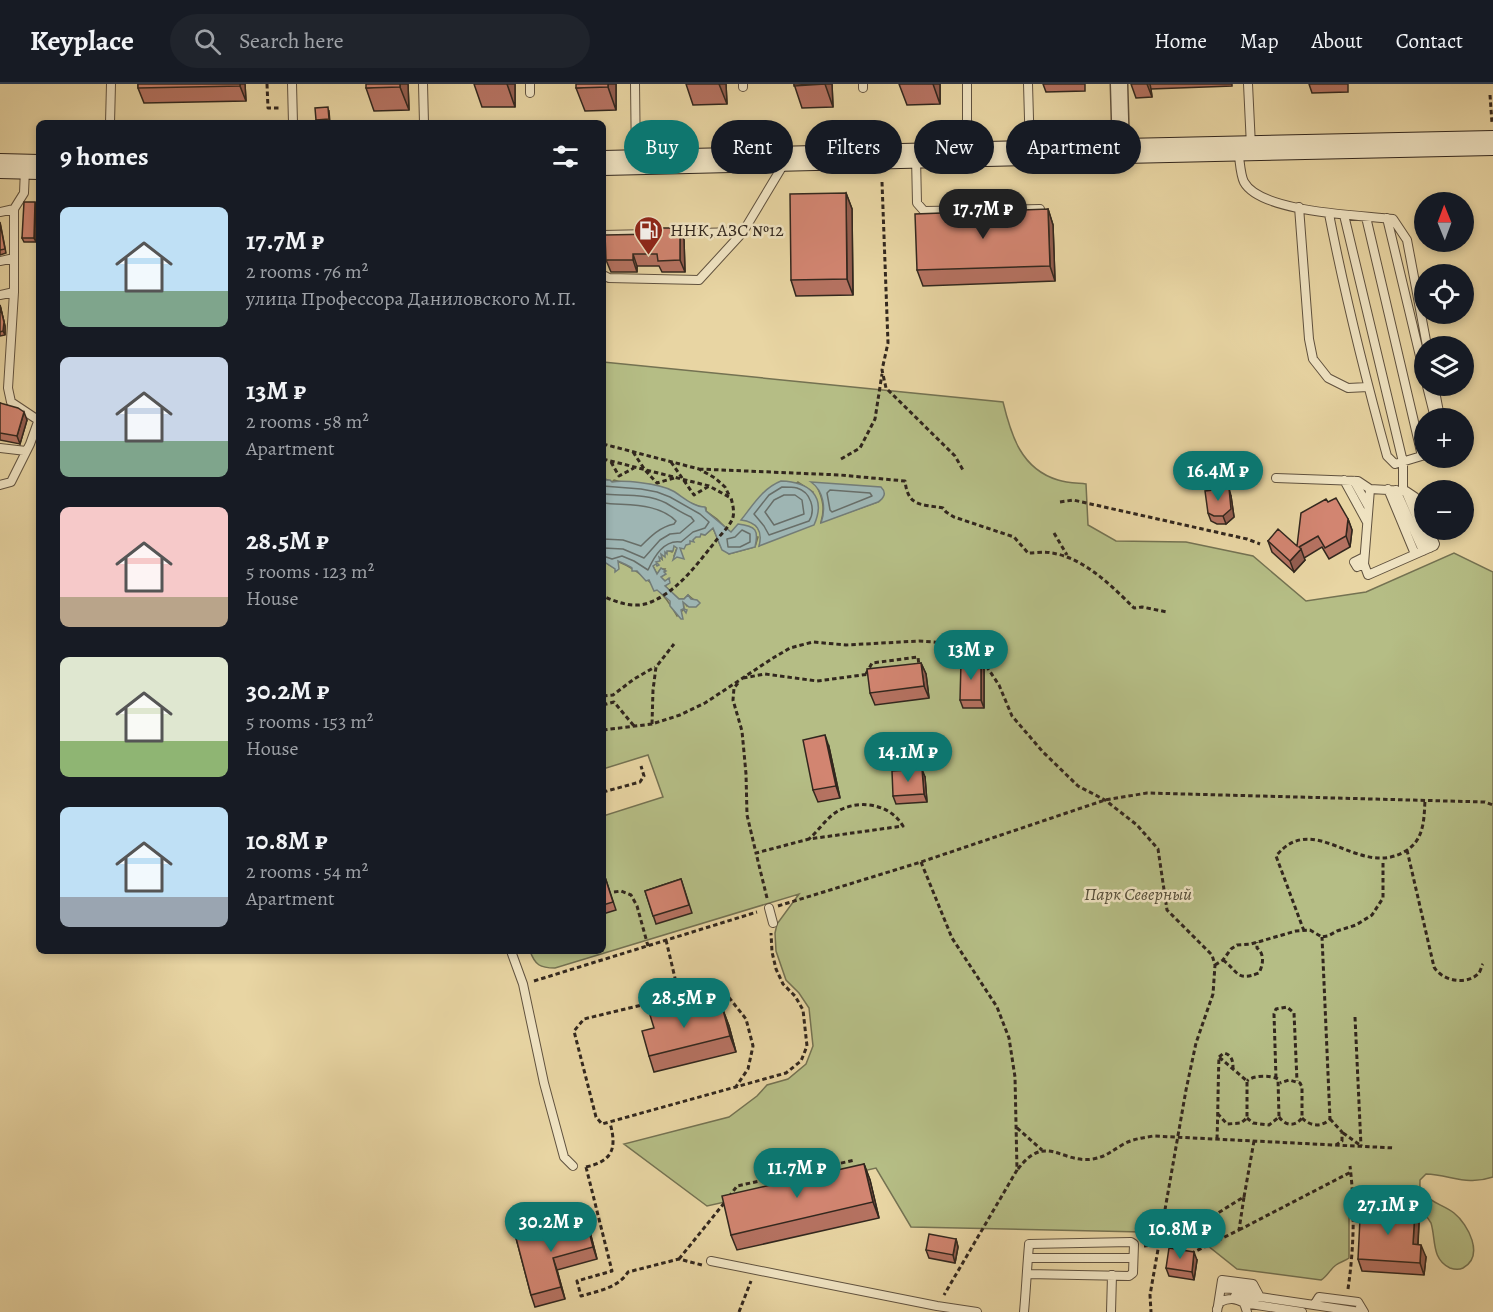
<!DOCTYPE html>
<html lang="en">
<head>
<meta charset="utf-8">
<style>
	:root { --surface:#171b24; --page:#20242c; --text:#f1f3f6; --muted:#9ea1a6; --line:#363941; --accent:#0f766e }
	body { margin:0; font-family:Alegreya,serif; background:var(--page); color:var(--text); height:100vh; display:flex; flex-direction:column; font-size:22px; white-space:nowrap }
	* { box-sizing:border-box; margin:0 }
	p { font-size:20px; color:var(--muted) }
	.icon { flex:none; width:33px; height:33px; fill:none; stroke:currentColor; stroke-width:2; stroke-linecap:round; stroke-linejoin:round }
	.map { position:relative; flex:1; overflow:hidden }
	.details { position:absolute; left:36px; top:36px; width:570px; height:834px; display:flex; flex-direction:column; background:var(--surface); border-radius:9px; box-shadow:0 3px 9px #0003 }
	.details>* { flex:none }
	.guide { position:absolute; left:624px; top:36px; width:570px; height:54px; display:flex; gap:12px }
	.needle { width:39px; rotate:359deg }
	.tools { position:absolute; left:1414px; top:108px; display:grid; gap:12px }
	.tools a { display:grid; place-items:center; width:60px; height:60px; border-radius:50%; background:var(--surface); box-shadow:0 3px 9px #0003; font-size:30px }
	.price { position:absolute; translate:-50% -51px; padding:0 14px; border-radius:21px; background:var(--accent); color:#fff; font-size:20px; line-height:39px; filter:drop-shadow(0 2px 3px #0008) }
	.price::after { content:''; position:absolute; left:50%; top:36px; width:18px; height:14px; margin-left:-9px; background:inherit; clip-path:polygon(0 0,100% 0,50% 100%) }
	.price.selected { background:#222; color:#fff }
	ul { padding:0; list-style:none }
	li { display:flex; align-items:center; gap:18px; height:150px; padding:0 24px }
	li span { display:grid; place-items:center; flex:none; width:168px; height:120px; border-radius:9px; color:#555 }
	li>.icon { margin-inline-start:auto }
	span .icon { width:72px; height:72px; fill:#fffc; stroke-width:1 }
	li b { font-size:26px }
	h2 { display:flex; justify-content:space-between; align-items:center; height:72px; padding:0 24px; font-size:26px }
	.tag { padding:0 21px; border-radius:27px; background:var(--surface); box-shadow:0 3px 9px #0003; font-size:21px; line-height:54px }
	.tag.selected { background:var(--accent); color:#fff }
	header { display:flex; align-items:center; gap:36px; box-sizing:border-box; height:84px; padding:0 30px; background:var(--surface); border-bottom:2px solid var(--line) }
	header strong { font-size:28px }
	nav { display:flex; gap:33px; margin-inline-start:auto; font-size:21px }
	.search { width:420px; height:54px; background:var(--page); display:flex; align-items:center; gap:15px; box-sizing:border-box; padding:0 21px; border-radius:33px; color:var(--muted); font-size:22px }
	.map>svg:first-child { display:block }
	.green { fill:#b5bd85; stroke:#747252; stroke-width:1.5; fill-rule:evenodd }
	.water { fill:#9eb5b3; stroke:#737c77; stroke-width:1.5 }
	.lines { fill:none; stroke-linecap:round; stroke-linejoin:round }
	.shore { stroke:#686e68; stroke-width:1.5 }
	.service-casing { stroke:#60523f; stroke-width:10 }
	.minor-casing { stroke:#60523f; stroke-width:19 }
	.secondary-casing { stroke:#32271e; stroke-width:26 }
	.path { stroke:#32271e; stroke-width:3; stroke-dasharray:4.5 3; stroke-linecap:butt }
	.service { stroke:#f0e4c3; stroke-width:8 }
	.minor { stroke:#f0e4c3; stroke-width:16 }
	.secondary { stroke:#f0e4c3; stroke-width:24 }
	.wall { fill:#b57261; stroke:#32271e; stroke-width:1.5 }
	.shaded-wall { fill:#935d4f; stroke:#32271e; stroke-width:1.5 }
	.building { fill:#d28571; stroke:#32271e; stroke-width:1.5 }
	.labels { text-anchor:middle; stroke-width:5; stroke-linejoin:round; paint-order:stroke }
	.poi-label { font-size:18px; fill:#32271e; stroke:#f0e4c3; text-anchor:start }
	.park-label { font-size:18px; font-style:italic; fill:#534c38; stroke:#f0e4c3 }
</style>
</head>
<body>
<header>
<strong>Keyplace</strong>
<div class="search"><svg class="icon" aria-label="search" viewBox="0 0 24 24"><circle cx="10" cy="10" r="6"/><path d="M15 15l6 6"/></svg>Search here</div>
<nav><a>Home</a><a>Map</a><a>About</a><a>Contact</a></nav>
</header>
<div class="map">
<svg width="1493" height="1228" viewBox="0 0 1493 1228">
	<rect width="100%" height="100%" fill="#e8d5a3"/>
	<filter id="stains"><feTurbulence type="fractalNoise" baseFrequency=".00333" numOctaves="4"/><feColorMatrix values="0 0 0 0 .2 0 0 0 0 .09 0 0 0 0 .02 0 0 0 .5 -.17"/></filter>
	<radialGradient id="worn" r=".72"><stop offset=".6" stop-color="#630" stop-opacity="0"/><stop offset="1" stop-color="#630" stop-opacity=".3"/></radialGradient>
	<path class="green" d="M603,278L1003,318C1011,351 1021,385 1058,396C1067,399 1077,399 1086,400L1088,441L1116,457L1186,458L1253,472L1306,517L1366,508L1454,469L1493,488V1093C1467,1102 1451,1091 1426,1090L1420,1096C1420,1102 1419,1105 1423,1109C1431,1119 1444,1121 1454,1129C1468,1140 1485,1172 1463,1184C1459,1186 1453,1185 1450,1184C1431,1175 1436,1155 1431,1139C1428,1134 1424,1129 1419,1125L1359,1123L1352,1128L1349,1133V1174C1345,1177 1340,1178 1336,1181C1330,1185 1328,1192 1321,1196L1237,1185L1203,1158L1143,1148L911,1143L876,1084L707,1122L624,1060L729,1033L757,1012L767,1001L788,995L806,980L813,962L809,924L799,909L786,896L776,867L775,849L777,840L799,810L555,884C540,884 535,881 530,867H603V732L663,713L648,671L603,685V477L616,485L617,477C642,487 665,509 677,532L684,525L683,517L687,522L694,516L688,511L684,515H679L665,502L669,495L665,497L660,493L665,485H661L657,490L653,482L659,472L662,475L661,470L667,466L672,468L674,461L677,464L674,472L680,473V464L700,450L705,451L713,444L721,463L729,470L755,463L758,453L731,449L717,435L706,427V424C688,422 675,407 658,402C643,398 628,401 614,396L612,398L603,394ZM798,398L813,408L760,461C763,449 759,442 749,437ZM817,403L878,418L821,438C825,425 823,415 817,403Z"/>
	<path class="water" d="M604,393L606,396H610L612,398C622,396 659,399 673,407C682,412 693,423 705,423L706,427L731,448L738,440C756,442 759,446 755,463L729,470L722,466L713,444L705,451L701,450L700,453H696L693,456L694,458L690,457V460L686,461L684,465L680,464L684,475L677,473L673,476L677,464L674,462L673,467H667V470L665,468V473L661,470L662,475L659,473L660,477L656,478L659,481L657,482L656,480L653,482L657,490L661,484L666,487L664,488L666,490L661,493L665,497L669,494L670,499L665,502L679,515H684L688,511L691,515L697,516L700,519L696,523H689L683,518L684,525L687,526L686,529L683,525L681,526L683,535H681L670,522V517L657,506L654,507L649,496L646,497L637,487H632V484C630,482 620,478 618,477L619,485L615,488V485L603,477L605,469H603Z
		M781,397C809,398 827,412 814,441L759,462C763,447 757,438 741,436C753,421 763,404 781,397Z
		M811,398L881,403C887,409 884,414 878,418L821,439C826,425 824,407 811,398Z"/>
	<g class="lines">
		<path class="shore" d="M603,402L641,405L657,408L670,413L700,430L709,438L705,444L693,448L681,458C664,455 654,473 648,486L634,477L622,472L612,475L603,472
			M782,403C787,403 793,403 797,404C811,408 816,426 809,437L769,451L764,442L754,430L769,411Z
			M830,406L870,409L872,412L832,428L830,426L827,409Z
			M603,410C623,412 647,409 666,419C674,424 682,429 691,433L694,437L680,449L670,450L660,456L644,474L623,465L603,464
			M784,411H795L802,416L804,430L774,441L765,428L774,416Z
			M603,419C627,422 657,418 676,437L674,440C660,443 651,452 641,462L623,456L603,455
			M742,446L750,450V458L740,463H728L727,455L735,453Z"/>
		<defs>
			<path id="service" d="M292,0L293,39
				M423,0L424,39
				M530,0V9
				M635,0L636,78
				M743,0V3
				M863,0V4
				M967,0V69
				M1028,0L1030,69
				M1248,0L1251,62
				M110,39L111,0
				M1238,66C1240,76 1240,90 1244,98C1261,129 1360,131 1393,135L1407,156L1427,262
				M916,73L917,119L924,127L1040,125
				M25,85L24,109L14,125V208L8,304L11,318L38,336
				M1299,123L1309,255L1313,275L1328,294L1348,304L1368,303
				M0,128L14,125
				M1329,130C1345,212 1365,292 1387,372L1395,380L1425,371
				M1344,131L1403,378V406
				M1366,133L1422,372
				M1387,134L1425,293
				M603,151L743,148L785,78
				M0,177L14,174
				M603,191L609,194L699,196L743,148
				M0,211L14,208
				M1427,302L1435,334
				M1434,302L1439,328
				M0,364L26,367
				M1276,394L1358,397L1370,405
				M1344,396L1367,438
				M1354,397L1368,422
				M0,401L11,398L30,360L39,335
				M1388,405L1415,470
				M1396,406L1423,467
				M1406,408L1430,464
				M1425,436L1415,413L1406,407L1370,405L1364,480L1368,491L1434,462L1435,460L1429,446
				M1364,480L1357,483L1354,478L1364,473
				M769,824L773,839
				M511,867L523,900L544,999L564,1073L573,1082
				M1028,1174H1133
				M711,1177L937,1222L977,1228
				M1221,1204L1256,1207
				M1235,1212L1260,1213
				M1244,1219L1302,1228
				M1314,1221L1360,1228
				M1217,1225L1220,1218C1229,1214 1235,1214 1244,1219L1247,1228
				M1024,1228C1026,1206 1027,1183 1029,1161V1160L1131,1158L1134,1160L1133,1189L1129,1192L1027,1190
				M1111,1228L1112,1191
				M1217,1228L1222,1196L1253,1200L1260,1213L1314,1221L1319,1213L1358,1218L1364,1228"/>
			<path id="minor" d="M1119,0L1121,68"/>
			<path id="secondary" d="M603,79C900,74 1196,63 1493,59
				M0,82L39,83"/>
		</defs>
		<use href="#service" class="service-casing"/>
		<use href="#minor" class="minor-casing"/>
		<use href="#secondary" class="secondary-casing"/>
		<path class="path" d="M267,0L268,24H281
			M1490,11L1492,39
			M882,98L888,259L882,286L886,304L955,372L963,386
			M603,360L699,385L715,394L725,403L730,413
			M633,368L645,386L657,399L674,394
			M603,375L709,402L731,414C733,421 735,430 732,436C728,444 720,451 715,458C697,480 679,506 651,518C635,525 618,519 603,512
			M841,375L860,364L875,335L882,290
			M611,378L619,392L634,384
			M671,378L694,411L709,402
			M699,385L840,391L905,397C908,423 921,420 943,424L946,428L954,433L1014,453L1028,469C1035,469 1044,467 1052,469C1084,474 1112,502 1134,524L1142,523L1167,528
			M1060,418L1073,416L1247,455L1260,460
			M1054,449L1067,471
			M866,590L872,579L918,573L919,582
			M743,594L765,590L817,597L870,590
			M738,599L734,604L733,616L742,647L746,690L747,731L756,769
			M603,612L613,611L634,595L655,583
			M603,621L614,618L634,642
			M652,640L653,606L656,583L674,560
			M603,646L652,640L680,631L705,619L773,574L790,564L813,558L846,561L919,557L946,559L968,566L985,580L999,601L1012,632L1043,668L1078,702L1105,716L1137,741L1158,765L1167,826L1212,871L1215,881L1213,910L1196,959L1186,1006L1150,1211L1151,1228
			M603,708L640,698L644,692L641,682
			M1407,766L1434,883C1442,897 1467,902 1479,889C1480,888 1482,881 1483,880
			M603,774H604
			M921,778L952,854L997,923L1009,954L1015,993L1017,1086L944,1211
			M614,808L621,807L631,811L637,822L648,862
			M767,814L756,769L809,755L903,742C889,718 854,714 832,731C824,738 817,748 809,755
			M778,822L921,778L1105,716L1147,709L1485,718L1493,721
			M1304,847L1276,772C1314,725 1357,794 1404,768C1424,757 1424,737 1425,716
			M666,856L679,911
			M1223,876C1238,887 1236,898 1259,889C1263,881 1265,870 1257,864V858
			M1215,881L1223,876L1231,865L1237,861L1251,860L1296,847L1310,846L1322,853L1328,852L1337,847L1356,841L1372,831L1383,814V776
			M534,897L757,828
			M1355,933L1361,1062
			M1219,973L1224,969C1232,971 1233,977 1233,984
			M1276,994L1274,930L1276,925L1287,923L1294,929L1297,997
			M735,1004L748,985L753,962L746,935L727,911L708,905L584,935L574,947L596,1033L602,1040L786,989L801,977L807,962L803,926L795,912L783,900L776,885L772,868L771,849
			M1279,1033C1286,1042 1295,1043 1302,1034V1003L1300,999L1289,996L1280,999
			M1247,1034L1253,1039L1269,1041L1279,1033L1278,995C1271,991 1253,991 1247,997
			M1302,1034C1310,1042 1321,1044 1330,1035L1322,853
			M1330,1035L1342,1048V1057L1336,1061
			M1017,1044L1042,1066
			M1343,1049L1360,1061
			M1217,1055C1218,1028 1218,1000 1219,973L1247,997V1034L1241,1039L1227,1040L1218,1030
			M586,1083L612,1187L577,1197L581,1212C598,1207 618,1204 628,1188L679,1175L702,1181
			M586,1083C613,1077 617,1064 610,1039
			M1018,1085C1046,1048 1061,1080 1093,1075C1105,1073 1112,1067 1122,1061C1132,1055 1142,1054 1153,1052L1395,1064
			M729,1113L737,1102L855,1076
			M1244,1113L1254,1057
			M1239,1146L1351,1088
			M1144,1162C1177,1159 1216,1129 1244,1113L1239,1146L1192,1169
			M679,1175L725,1118
			M1348,1205C1354,1164 1355,1123 1350,1082
			M739,1228L751,1197"/>
		<use href="#service" class="service"/>
		<use href="#minor" class="minor"/>
		<use href="#secondary" class="secondary"/>
	</g>
	<path class="wall" d="M138,0H245L246,17L144,19L138,4Z
		M408,0L409,26L374,27L366,4Z
		M474,0H515V23H482Z
		M616,0V26L585,27L576,4Z
		M686,0H726L727,20L693,21Z
		M794,0H832L833,23L802,24Z
		M899,0H940V20L907,21Z
		M1043,0H1085V7L1046,8Z
		M1131,0H1232V2L1151,5L1152,13L1136,14Z
		M1309,0H1348V8L1312,9Z
		M329,27L330,39H317L316,36Z
		M846,109L852,125L853,211L796,212L791,196Z
		M36,122V158H24L22,154Z
		M1048,125L1053,141L1055,197L923,202L917,186Z
		M0,138L6,169L0,171Z
		M684,156L685,188H662L659,182H637V188H611L606,176Z
		M0,221L5,242V251L0,252Z
		M0,319L27,336L20,360L0,356Z
		M1231,412L1234,433L1226,440H1217L1211,437L1208,429Z
		M1328,418L1348,435L1352,446L1350,463L1329,475L1322,463L1304,474L1305,476L1294,488L1272,468L1268,457L1297,462Z
		M921,579L926,590L929,614L875,621L870,609Z
		M984,586V624H963L960,616Z
		M829,663L840,714L818,718L813,706Z
		M925,693L927,718L896,720L893,712Z
		M605,793L616,826L603,830V794Z
		M681,795L692,829L656,840L645,807Z
		M701,918L705,930L723,926L729,942L736,968L654,988L649,972L654,944Z
		M864,1080L870,1096L879,1134L737,1166L731,1151Z
		M586,1136L590,1148L597,1175L557,1186L565,1215L535,1223L531,1211L516,1154Z
		M1419,1139L1418,1161L1426,1173L1424,1191L1362,1187L1358,1175Z
		M956,1155L958,1163L955,1179L929,1174L926,1166Z
		M1197,1176L1194,1196L1169,1192L1166,1184Z"/>
	<path class="shaded-wall" d="M240,0H245L246,17L240,2Z
		M400,0H408L409,26L400,3Z
		M507,0H515V23Z
		M608,0H616V26L608,3Z
		M719,0H726L727,20Z
		M825,0H832L833,23Z
		M933,0H940V20Z
		M1147,0H1150L1151,5L1152,13Z
		M846,109L852,125L853,211L847,195Z
		M35,118L36,122V158L34,154Z
		M1048,125L1053,141L1055,197L1050,182Z
		M680,144L684,156L685,188L680,176Z
		M633,170L637,182V188L633,176Z
		M0,221L5,242V251L3,247Z
		M24,328L27,336L20,360L17,352Z
		M1229,404L1231,412L1234,433L1226,440L1223,432Z
		M1348,435L1352,446L1350,463L1346,452Z
		M1301,465L1305,476L1294,488L1290,477Z
		M981,578L984,586V624L981,616Z
		M921,579L926,590L929,614L924,602Z
		M825,651L829,663L840,714L836,702Z
		M922,685L925,693L927,718L924,710Z
		M723,926L729,942L736,968L730,952Z
		M864,1080L870,1096L879,1134L873,1118Z
		M1415,1127L1419,1139L1417,1172L1413,1160Z
		M586,1136L590,1148L597,1175L593,1163Z
		M956,1155L958,1163L955,1179L953,1171Z
		M1421,1161L1426,1173L1424,1191L1420,1179Z
		M1194,1168L1197,1176L1194,1196L1192,1188Z
		M553,1174L557,1186L565,1215L561,1203Z"/>
	<path class="building" d="M138,0H240V2L138,4Z
		M366,0H400V3L366,4Z
		M576,0H608V3L576,4Z
		M794,0H825L794,2Z
		M328,23L329,35L316,36L315,24Z
		M846,109L847,195L791,196L790,110Z
		M24,118H35L34,154H22Z
		M1048,125L1050,182L917,186L915,130Z
		M0,139L5,165L0,166Z
		M657,144H680V176L658,177L657,170H633V176H606L605,151L657,150Z
		M0,222L4,238L3,247L0,248Z
		M0,319L18,324L24,328L17,352L0,349Z
		M1229,404L1231,425L1223,432H1214L1208,429L1205,407Z
		M1336,414L1348,435L1346,452L1325,464L1318,452L1299,463L1301,465L1290,477L1268,457L1278,445L1297,462L1301,429L1326,415L1328,418Z
		M961,578H981V616H960Z
		M921,579L924,602L870,609L867,585Z
		M825,651L836,702L813,706L803,656Z
		M922,685L924,710L893,712L892,687Z
		M605,793L613,818L603,821V794Z
		M681,795L689,821L653,832L645,807Z
		M701,918L704,931L723,926L730,952L649,972L642,947L654,944L650,931Z
		M864,1080L873,1118L731,1151L722,1112Z
		M1365,1124L1415,1127L1413,1160L1421,1161L1420,1179L1358,1175L1360,1135H1365Z
		M586,1136L593,1163L553,1174L561,1203L531,1211L516,1154Z
		M929,1150L956,1155L953,1171L926,1166Z
		M1169,1164L1194,1168L1192,1188L1166,1184Z"/>
	<defs>
		<symbol id="fuel-pin" viewBox="-11 -11 22 30"><path d="M0 17L-7.5 6A9.5 9.5 0 1 1 7.5 6Z" fill="#8f2418" stroke="#f0e4c3"/><path d="M-5.5-6h7V0h2V4h1.3V-2.5L3-4.5l.8-.8L6-3V5H2.5V1h-1V6h-7ZM-4.2-4.7v3.2H.2V-4.7Z" fill="#fff"/></symbol>
	</defs>
	<g fill-rule="evenodd">
		<use href="#fuel-pin" x="632" y="130" width="33" height="45"/>
	</g>
	<g class="labels">
		<g class="poi-label">
			<text x="670" y="152">ННК, АЗС №12</text>
		</g>
		<g class="park-label">
			<text x="1138" y="816">Парк Северный</text>
		</g>
	</g>
	<rect width="100%" height="100%" filter="url(#stains)"/>
	<rect width="100%" height="100%" fill="url(#worn)"/>
</svg>
<div class="tools">
<a><svg class="needle" viewBox="-14 -14 28 28"><path d="M0-13l5 13h-10z" fill="#e53935"/><path d="M0 13l5-13h-10z" fill="#9ea1a6"/></svg></a>
<a><svg class="icon" aria-label="locate" viewBox="0 0 24 24"><circle cx="12" cy="12" r="6"/><path d="M12 2v4M12 18v4M2 12h4M18 12h4"/></svg></a>
<a><svg class="icon" aria-label="layers" viewBox="0 0 24 24"><path d="M12 4l9 5-9 5-9-5zM3 14l9 5 9-5"/></svg></a>
<a>+</a>
<a>−</a>
</div>
<b class="price selected" style="left:983px;top:156px">17.7M ₽</b>
<b class="price" style="left:1218px;top:418px">16.4M ₽</b>
<b class="price" style="left:971px;top:597px">13M ₽</b>
<b class="price" style="left:908px;top:699px">14.1M ₽</b>
<b class="price" style="left:684px;top:945px">28.5M ₽</b>
<b class="price" style="left:797px;top:1115px">11.7M ₽</b>
<b class="price" style="left:1388px;top:1152px">27.1M ₽</b>
<b class="price" style="left:551px;top:1169px">30.2M ₽</b>
<b class="price" style="left:1180px;top:1176px">10.8M ₽</b>
<div class="guide">
<a class="tag selected">Buy</a>
<a class="tag">Rent</a>
<a class="tag">Filters</a>
<a class="tag">New</a>
<a class="tag">Apartment</a>
</div>
<section class="details">
<h2>9 homes<svg class="icon" aria-label="filters" viewBox="0 0 24 24"><path d="M4 7h16M4 17h16"/><circle cx="9" cy="7" r="2"/><circle cx="15" cy="17" r="2"/></svg></h2>
<ul>
<li><span style="background:linear-gradient(#bfe0f5 70%,#7fa58c 0)"><svg class="icon" aria-label="home" viewBox="0 0 24 24"><path d="M3 11l9-7 9 7M6 9v11h12V9"/></svg></span><div><b>17.7M ₽</b><p>2 rooms · 76 m²</p><p>улица Профессора Даниловского М.П.</p></div></li>
<li><span style="background:linear-gradient(#c9d6e8 70%,#7fa58c 0)"><svg class="icon" aria-label="home" viewBox="0 0 24 24"><path d="M3 11l9-7 9 7M6 9v11h12V9"/></svg></span><div><b>13M ₽</b><p>2 rooms · 58 m²</p><p>Apartment</p></div></li>
<li><span style="background:linear-gradient(#f6c9c9 75%,#b9a48a 0)"><svg class="icon" aria-label="home" viewBox="0 0 24 24"><path d="M3 11l9-7 9 7M6 9v11h12V9"/></svg></span><div><b>28.5M ₽</b><p>5 rooms · 123 m²</p><p>House</p></div></li>
<li><span style="background:linear-gradient(#dfe7d0 70%,#8fb573 0)"><svg class="icon" aria-label="home" viewBox="0 0 24 24"><path d="M3 11l9-7 9 7M6 9v11h12V9"/></svg></span><div><b>30.2M ₽</b><p>5 rooms · 153 m²</p><p>House</p></div></li>
<li><span style="background:linear-gradient(#bfe0f5 75%,#9aa5b1 0)"><svg class="icon" aria-label="home" viewBox="0 0 24 24"><path d="M3 11l9-7 9 7M6 9v11h12V9"/></svg></span><div><b>10.8M ₽</b><p>2 rooms · 54 m²</p><p>Apartment</p></div></li>
</ul>
</section>
</div>
</body>
</html>
